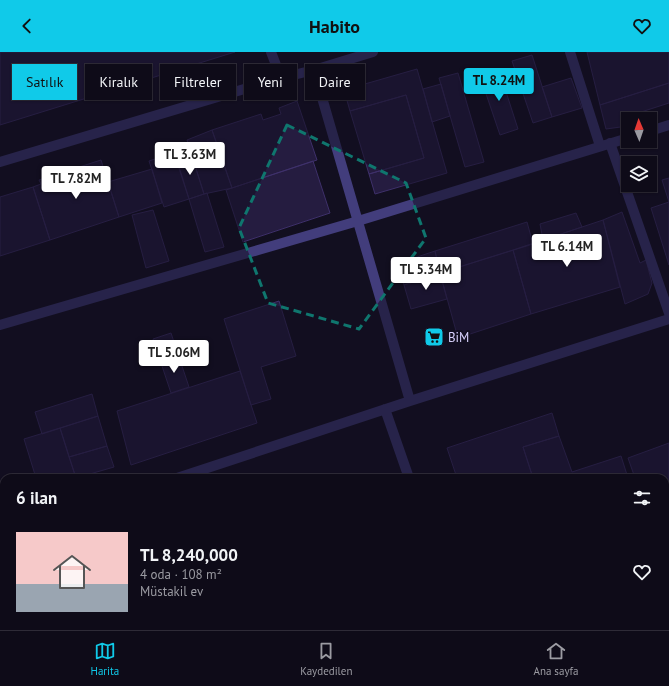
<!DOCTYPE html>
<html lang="tr">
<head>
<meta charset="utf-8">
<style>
	:root { --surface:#0e0b18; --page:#171421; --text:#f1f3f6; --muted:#9b9ba2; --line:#2e2b37; --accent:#10cae9 }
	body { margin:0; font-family:"PT Sans",sans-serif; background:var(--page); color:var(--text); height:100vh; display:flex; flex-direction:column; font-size:15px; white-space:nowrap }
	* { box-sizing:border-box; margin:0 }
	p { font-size:13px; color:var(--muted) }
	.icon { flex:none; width:22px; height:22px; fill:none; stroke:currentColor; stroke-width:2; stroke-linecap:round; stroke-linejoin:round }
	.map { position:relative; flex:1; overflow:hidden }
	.panel { position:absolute; left:0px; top:422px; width:669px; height:156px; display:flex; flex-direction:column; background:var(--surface); border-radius:12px 12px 0 0; box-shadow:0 1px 3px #0004,0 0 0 1px var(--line) }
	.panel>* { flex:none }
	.top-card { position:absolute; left:12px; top:12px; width:400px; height:36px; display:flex; gap:8px }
	.needle { width:26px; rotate:358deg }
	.buttons { position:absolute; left:621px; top:60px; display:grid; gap:8px }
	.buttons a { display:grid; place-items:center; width:36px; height:36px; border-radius:0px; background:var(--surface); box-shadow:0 1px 3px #0004,0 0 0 1px var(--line); font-size:20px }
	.price { position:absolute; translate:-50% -34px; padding:0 9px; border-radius:4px; background:#fff; color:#222; font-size:13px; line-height:26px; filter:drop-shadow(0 1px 2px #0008) }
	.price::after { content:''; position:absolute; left:50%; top:24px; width:12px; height:9px; margin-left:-6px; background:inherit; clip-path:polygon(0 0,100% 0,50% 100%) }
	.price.current { background:var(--accent); color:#111 }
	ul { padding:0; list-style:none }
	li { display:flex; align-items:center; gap:12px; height:100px; padding:0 16px }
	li+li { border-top:1px solid var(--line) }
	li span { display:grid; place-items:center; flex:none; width:112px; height:80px; border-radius:0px; color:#555 }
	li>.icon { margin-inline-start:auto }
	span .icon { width:48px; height:48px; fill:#fffc; stroke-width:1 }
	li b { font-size:17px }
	h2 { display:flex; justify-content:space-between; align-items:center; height:48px; padding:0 16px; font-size:17px }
	.chip { padding:0 14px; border-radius:0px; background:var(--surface); box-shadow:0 1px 3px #0004,0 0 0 1px var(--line); font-size:14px; line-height:36px }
	.chip.current { background:var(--accent); color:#111 }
	header { display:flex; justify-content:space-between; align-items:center; height:52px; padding:0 16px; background:var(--accent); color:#111; font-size:18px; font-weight:800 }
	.dock { display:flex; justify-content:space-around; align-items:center; height:56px; border-top:1px solid var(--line); background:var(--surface); font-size:11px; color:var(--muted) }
	.dock a { display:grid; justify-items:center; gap:2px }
	.dock .current { color:var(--accent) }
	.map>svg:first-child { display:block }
	.building { fill:#251c40; stroke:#3e306a }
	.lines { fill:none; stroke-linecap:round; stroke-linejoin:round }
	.minor { stroke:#423d7c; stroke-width:10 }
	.major { stroke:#c360f4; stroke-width:10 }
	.marked { fill:none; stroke:#0f766e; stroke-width:3; stroke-dasharray:8 5; stroke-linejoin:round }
	.labels { text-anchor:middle; stroke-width:4; stroke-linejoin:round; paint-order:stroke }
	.poi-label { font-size:13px; fill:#d8d1fc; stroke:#120f20; text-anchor:start }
</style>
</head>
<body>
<header><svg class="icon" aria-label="back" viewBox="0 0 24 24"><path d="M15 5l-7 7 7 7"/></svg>Habito<svg class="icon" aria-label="heart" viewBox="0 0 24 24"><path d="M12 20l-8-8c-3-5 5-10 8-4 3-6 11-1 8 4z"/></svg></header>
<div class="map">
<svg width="669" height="578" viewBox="0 0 669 578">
	<rect width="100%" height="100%" fill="#120f20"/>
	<path class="building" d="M0,0H235L0,73Z
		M587,0H669V31L600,53Z
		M532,3L552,65L533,71L512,9Z
		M417,17L447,121L375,142L369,122L424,106L406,43L350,59L344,38Z
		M499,18L518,77L500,83L480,24Z
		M458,21L484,110L465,115L439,26Z
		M571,26L582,56L552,65L542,35Z
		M669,31V51L638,61L639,67H628V74L606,77L600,53Z
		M441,32L450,64L432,70L423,37Z
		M406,43L424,106L369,122L350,59Z
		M297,49L317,108L232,136L212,78L261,62L263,68L281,62L279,56Z
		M212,78L232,136L204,142L187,88Z
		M174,101L189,147L164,155L149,109Z
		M191,101L204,142L189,147L176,105Z
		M101,108L119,165L50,188L33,135L41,132L39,128Z
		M313,109L330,161L243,190L226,138Z
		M152,117L162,151L119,165L108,130Z
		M669,126V150L662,128Z
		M33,135L50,188L0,204V145Z
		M207,141L224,195L205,200L189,147Z
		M669,150V213L651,156Z
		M153,158L169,209L146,216L132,163Z
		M622,160L640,211L646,208L652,231L648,242L625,252L603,168Z
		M576,161L582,175L543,188L540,172Z
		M603,168L620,235L531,262L513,198Z
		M527,170L533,192L440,221L435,199Z
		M513,198L531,262L458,286L440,221Z
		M435,199L440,221L404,233L396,212Z
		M440,221L447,247L411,257L404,233Z
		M279,249L296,304L261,315L271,347L251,353L224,267Z
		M171,281L178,302L160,308L153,287Z
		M178,302L189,335L171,341L160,308Z
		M240,319L257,371L131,413L117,359Z
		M92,342L98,364L42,382L35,360Z
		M552,361L559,384L523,395L533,426H457L447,396Z
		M98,364L107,394L69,405L60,376Z
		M60,376L76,426H36L24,387Z
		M559,384L572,420L621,404L628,426H533L523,395Z
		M669,391V463L665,465V426H635L628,406Z
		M107,394L114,415L76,426L69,405Z
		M65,574H84V575L67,578Z
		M88,574H164L166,578H85L84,575Z
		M206,574H222L223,578H207Z
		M222,574H263L264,578H223Z
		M263,574H315L302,578H264Z"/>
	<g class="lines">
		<path class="minor" d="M271,0L281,26
			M570,0L600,94
			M314,18L410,349
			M650,79L669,73
			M610,91L669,261
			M0,110L281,26L314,18L373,0
			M0,273L358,169L628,86
			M385,357L409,426
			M177,426L410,349L669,267
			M665,489L669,487
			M394,578L406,574"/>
		<path class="major" d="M0,484L4,499
			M23,574L24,578"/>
	</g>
	<path d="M0 0H669V578H0ZM287,73L406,131L426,186L359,277L268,251L239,176Z" fill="#120f20" fill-opacity=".55" fill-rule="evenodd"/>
	<path class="marked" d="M287,73L406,131L426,186L359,277L268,251L239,176Z"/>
	<defs>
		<symbol id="supermarket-square" viewBox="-11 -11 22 22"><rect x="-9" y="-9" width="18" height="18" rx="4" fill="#10cae9" stroke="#120f20"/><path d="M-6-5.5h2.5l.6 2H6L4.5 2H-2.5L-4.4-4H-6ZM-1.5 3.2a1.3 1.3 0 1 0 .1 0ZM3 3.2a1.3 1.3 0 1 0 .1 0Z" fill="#111"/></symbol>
	</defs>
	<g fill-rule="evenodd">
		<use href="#supermarket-square" x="423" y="274" width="22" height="22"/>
	</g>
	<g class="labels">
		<g class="poi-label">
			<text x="448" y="290">BiM</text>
		</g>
	</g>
</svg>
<div class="buttons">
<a><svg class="needle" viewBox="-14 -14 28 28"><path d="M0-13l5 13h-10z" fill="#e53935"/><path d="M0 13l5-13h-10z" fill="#9b9ba2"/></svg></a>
<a><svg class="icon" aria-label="layers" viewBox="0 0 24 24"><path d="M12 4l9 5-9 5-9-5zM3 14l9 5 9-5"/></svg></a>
</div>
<b class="price current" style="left:499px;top:50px">TL 8.24M</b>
<b class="price" style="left:190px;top:124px">TL 3.63M</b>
<b class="price" style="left:76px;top:148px">TL 7.82M</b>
<b class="price" style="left:567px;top:216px">TL 6.14M</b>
<b class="price" style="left:426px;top:239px">TL 5.34M</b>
<b class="price" style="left:174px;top:322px">TL 5.06M</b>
<div class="top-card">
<a class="chip current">Satılık</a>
<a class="chip">Kiralık</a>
<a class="chip">Filtreler</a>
<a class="chip">Yeni</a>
<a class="chip">Daire</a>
</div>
<section class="panel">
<h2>6 ilan<svg class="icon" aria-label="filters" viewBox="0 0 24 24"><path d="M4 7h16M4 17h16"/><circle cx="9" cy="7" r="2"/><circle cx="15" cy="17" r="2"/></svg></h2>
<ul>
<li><span style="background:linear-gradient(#f6c9c9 65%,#9aa5b1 0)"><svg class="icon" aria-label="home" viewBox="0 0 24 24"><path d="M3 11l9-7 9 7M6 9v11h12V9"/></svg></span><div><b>TL 8,240,000</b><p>4 oda · 108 m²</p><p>Müstakil ev</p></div><svg class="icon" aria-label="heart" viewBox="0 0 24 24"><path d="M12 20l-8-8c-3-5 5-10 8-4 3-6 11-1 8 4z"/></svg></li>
</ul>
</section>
</div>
<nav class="dock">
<a class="current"><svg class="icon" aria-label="map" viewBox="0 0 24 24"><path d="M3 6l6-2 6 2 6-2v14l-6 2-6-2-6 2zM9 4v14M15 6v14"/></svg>Harita</a>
<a><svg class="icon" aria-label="saved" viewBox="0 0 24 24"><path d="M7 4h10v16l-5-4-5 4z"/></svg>Kaydedilen</a>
<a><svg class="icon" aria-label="home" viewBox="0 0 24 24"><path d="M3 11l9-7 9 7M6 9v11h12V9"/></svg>Ana sayfa</a>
</nav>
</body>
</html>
